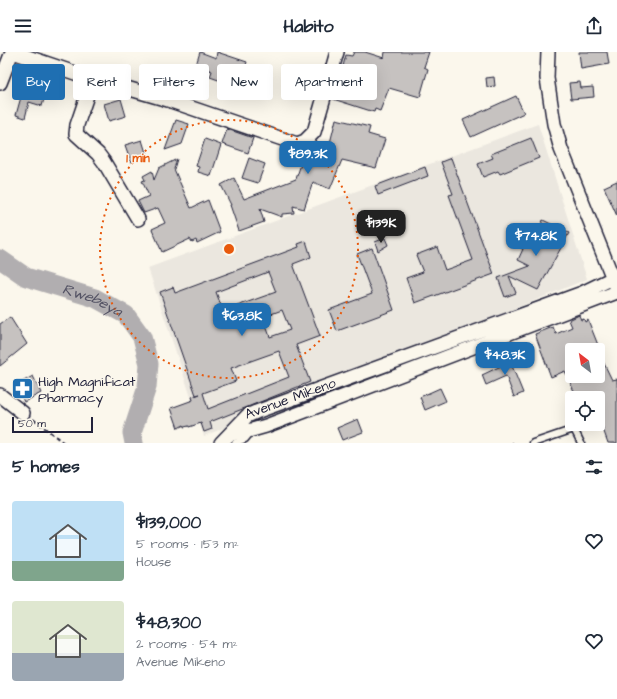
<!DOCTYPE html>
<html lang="en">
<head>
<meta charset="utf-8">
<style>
	:root { --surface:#fff; --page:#f6f6f7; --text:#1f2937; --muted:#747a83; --accent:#1f6fb2 }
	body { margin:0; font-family:"Architects Daughter",sans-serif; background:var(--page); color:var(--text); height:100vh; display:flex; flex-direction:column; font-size:15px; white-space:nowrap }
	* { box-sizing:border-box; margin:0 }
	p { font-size:13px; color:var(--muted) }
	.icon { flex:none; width:22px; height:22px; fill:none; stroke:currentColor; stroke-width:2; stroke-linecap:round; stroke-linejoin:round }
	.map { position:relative; height:391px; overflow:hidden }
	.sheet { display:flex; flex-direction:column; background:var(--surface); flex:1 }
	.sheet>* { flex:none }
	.banner { position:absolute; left:12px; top:12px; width:400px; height:36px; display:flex; gap:8px }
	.needle { width:26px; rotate:329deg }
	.controls { position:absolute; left:565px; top:291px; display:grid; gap:8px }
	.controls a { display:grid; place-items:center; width:40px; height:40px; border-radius:4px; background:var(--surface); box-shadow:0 4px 16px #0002; font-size:20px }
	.scale { position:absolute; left:12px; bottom:10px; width:81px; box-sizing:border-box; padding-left:4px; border:2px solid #22223b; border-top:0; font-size:11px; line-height:14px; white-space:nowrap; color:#22223b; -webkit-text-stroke:3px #fbf7ec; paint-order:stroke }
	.price { position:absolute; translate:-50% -34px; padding:0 9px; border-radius:8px; background:var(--accent); color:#fff; font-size:13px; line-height:26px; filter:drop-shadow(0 1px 2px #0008) }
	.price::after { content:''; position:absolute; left:50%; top:24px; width:12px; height:9px; margin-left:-6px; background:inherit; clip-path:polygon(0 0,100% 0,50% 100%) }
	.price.active { background:#222; color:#fff }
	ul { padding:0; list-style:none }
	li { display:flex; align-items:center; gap:12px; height:100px; padding:0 12px }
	li span { display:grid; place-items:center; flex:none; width:112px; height:80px; border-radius:4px; color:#555 }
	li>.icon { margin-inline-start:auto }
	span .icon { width:48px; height:48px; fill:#fffc; stroke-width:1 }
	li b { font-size:17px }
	h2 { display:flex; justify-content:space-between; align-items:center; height:48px; padding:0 12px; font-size:17px }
	.tag { padding:0 14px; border-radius:4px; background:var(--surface); box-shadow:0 4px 16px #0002; font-size:14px; line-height:36px }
	.tag.active { background:var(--accent); color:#fff }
	header { display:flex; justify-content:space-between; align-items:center; height:52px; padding:0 12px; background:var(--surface); font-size:18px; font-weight:700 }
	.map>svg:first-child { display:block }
	.built { fill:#ebe7df }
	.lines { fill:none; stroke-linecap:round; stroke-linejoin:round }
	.river { stroke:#b1aeb0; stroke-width:19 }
	.building { fill:#c6c2c0; stroke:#22223b; fill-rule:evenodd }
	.lane-casing { stroke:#22223b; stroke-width:9 }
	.street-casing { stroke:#22223b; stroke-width:16 }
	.path { stroke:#22223b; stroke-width:2; stroke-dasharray:4 3; stroke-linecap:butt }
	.lane { stroke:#fbf7ec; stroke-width:6 }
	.street { stroke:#fbf7ec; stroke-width:13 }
	.ring { fill:none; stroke:#e8590c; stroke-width:2; stroke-dasharray:2 4 }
	.labels { text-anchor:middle; stroke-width:3; stroke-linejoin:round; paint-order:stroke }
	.poi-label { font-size:14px; fill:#22223b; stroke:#fbf7ec; text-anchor:start }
	.street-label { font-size:14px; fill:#22223b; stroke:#fbf7ec }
	.water-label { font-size:15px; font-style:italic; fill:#545364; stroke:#fbf7ec }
	.centre { fill:#e8590c; stroke:#fbf7ec; stroke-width:2 }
	.ring-label { font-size:12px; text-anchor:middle; font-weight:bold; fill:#e8590c; stroke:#fbf7ec; stroke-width:3; stroke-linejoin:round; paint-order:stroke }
</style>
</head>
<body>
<header><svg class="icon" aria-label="menu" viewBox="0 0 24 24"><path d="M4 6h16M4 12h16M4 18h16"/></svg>Habito<svg class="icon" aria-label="share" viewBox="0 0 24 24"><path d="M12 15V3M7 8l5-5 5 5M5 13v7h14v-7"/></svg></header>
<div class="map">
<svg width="617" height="391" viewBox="0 0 617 391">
	<rect width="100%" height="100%" fill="#fbf7ec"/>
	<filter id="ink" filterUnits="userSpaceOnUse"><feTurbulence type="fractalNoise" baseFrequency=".025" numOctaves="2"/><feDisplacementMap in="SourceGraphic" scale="8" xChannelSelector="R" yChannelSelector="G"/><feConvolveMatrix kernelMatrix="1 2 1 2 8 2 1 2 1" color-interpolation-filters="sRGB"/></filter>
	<g filter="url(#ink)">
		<path class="built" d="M538,72L587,227L204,384L148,216Z"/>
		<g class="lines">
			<path class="river" id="s1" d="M0,207L26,225L95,246L126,263L142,285L149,312L147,335L132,381L134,391"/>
		</g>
		<path class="building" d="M200,0L216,6L217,0L247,10L238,35L210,25L212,19L196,13Z
			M354,0H365L384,6L385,0H429L424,15L428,17L420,45L389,36L380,59L375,57L374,60L333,47L337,36L342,38L349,15L343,14L346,3L352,4Z
			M579,0H607L609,12L581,17Z
			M494,25L495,34L487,35L486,26Z
			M26,27L37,30L38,27L49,30L42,54L29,50L25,66L16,63Z
			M580,30L581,36L593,35L594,45L571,47L569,31Z
			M516,44L524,61L471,85L463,68Z
			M121,47L126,64L109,69L104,52Z
			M336,67L370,75L368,82L385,87L376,116L342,108L330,137L313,130L304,157L293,154L294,161L282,162V165L260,157L264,170L239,179L230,153H231L221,133L234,126L244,147L296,127L306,97L311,94L328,99Z
			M176,68L189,72L182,92L165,98Z
			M227,77L253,86L248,101L222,92Z
			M531,86L539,106L500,122L498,119L483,125L478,112L493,106L491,102Z
			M205,87L221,93L211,124L198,120L199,115L196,114Z
			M142,88L147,104L131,110L125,93Z
			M249,106L265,112L258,131L242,126Z
			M451,106L494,222L415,251L406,226L423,220L416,203L437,195L445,218L473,208L449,143L453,142L441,110Z
			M177,107L174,117L191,156L208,148L220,180L197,191L196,188L192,190L190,187L162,200L152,177L165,171L158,156L144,161L138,149L149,144L142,129L145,128L143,124L152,119L154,128L159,116Z
			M425,115L428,124L378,143L375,134Z
			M617,129V164L604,135Z
			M543,168L569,181L538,238L509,224L516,241L505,245L498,226L530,214L518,208L523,197L515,193L520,183L528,187L533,177L538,180Z
			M385,186L388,193L378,199L375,190Z
			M306,189L311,205L293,212L320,284L296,293L310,330L210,370L212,377L204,380L201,371L189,375V374L184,375V373L178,376L171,356L193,348L192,345L200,342L196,343L160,240L173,235L175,241L299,195L298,192ZM268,220L276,240L223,259L216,240ZM282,258L290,278L270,285L263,265ZM279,299L289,325L208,357L203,341L236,329L231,316Z
			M372,196L394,258L337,279L329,258L372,242L357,202Z
			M579,263L581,268L584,267L585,270L588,268L600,298H572V324H598V299L612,328L617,327V391H608L598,363V346H577L565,319L551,325L535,282L553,275L556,282L572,275L569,268Z
			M10,265L27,292L0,314V272Z
			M511,304L515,313L512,314L523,341L514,345L506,324L486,333L482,323L501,314L499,309Z
			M33,324L41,341L24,350L16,333Z
			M440,336L446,349L425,358L420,345Z
			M358,367L363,380L342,388L337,376Z"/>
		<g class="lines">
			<defs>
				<path id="lane" d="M235,391L245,387L250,381
					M533,391L574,377L581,391"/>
				<path id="street" d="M13,0L78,22L168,48L297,92L305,89L314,80L337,0
					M548,0L547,26L554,72L561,97L616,234
					M93,26L77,73L76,82L98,102L104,110L138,167
					M0,31L12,0
					M0,343L23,361
					M231,382L252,378L266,374L617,240
					M221,391L247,364L256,360L582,241L617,224"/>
			</defs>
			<use href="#lane" class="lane-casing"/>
			<use href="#street" class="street-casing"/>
			<path class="path" d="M33,367L64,391
				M512,391H513"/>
			<use href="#lane" class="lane"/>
			<use href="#street" class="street"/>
		</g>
	</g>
	<circle class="ring" cx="229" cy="197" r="129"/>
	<defs>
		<symbol id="pharmacy-square" viewBox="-11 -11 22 22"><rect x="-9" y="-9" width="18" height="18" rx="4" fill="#1f6fb2" stroke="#fbf7ec"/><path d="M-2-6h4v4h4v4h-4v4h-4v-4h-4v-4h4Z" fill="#fff"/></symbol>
	</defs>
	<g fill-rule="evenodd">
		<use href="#pharmacy-square" x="10" y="324" width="25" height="25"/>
	</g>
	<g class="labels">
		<g class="poi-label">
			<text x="38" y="334">High Magnificat<tspan x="38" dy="16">Pharmacy</tspan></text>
		</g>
		<g class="street-label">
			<text transform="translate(290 346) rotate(-20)" y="5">Avenue Mikeno</text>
		</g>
		<g class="water-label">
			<text dy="5" stroke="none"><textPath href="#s1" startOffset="102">Rwebeya</textPath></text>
		</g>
	</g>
	<circle cx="229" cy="197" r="6" class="centre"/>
	<g class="ring-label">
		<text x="138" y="110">1 min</text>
	</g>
</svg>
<div class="controls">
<a><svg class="needle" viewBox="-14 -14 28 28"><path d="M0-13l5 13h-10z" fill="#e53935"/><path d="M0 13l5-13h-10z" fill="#747a83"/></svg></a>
<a><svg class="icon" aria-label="locate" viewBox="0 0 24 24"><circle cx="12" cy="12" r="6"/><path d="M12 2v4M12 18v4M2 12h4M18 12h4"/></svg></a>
</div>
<div class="scale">50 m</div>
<b class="price" style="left:308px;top:123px">$89.3K</b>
<b class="price active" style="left:381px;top:192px">$139K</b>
<b class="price" style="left:536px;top:205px">$74.8K</b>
<b class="price" style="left:242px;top:285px">$63.8K</b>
<b class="price" style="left:505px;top:324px">$48.3K</b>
<div class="banner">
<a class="tag active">Buy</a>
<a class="tag">Rent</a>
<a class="tag">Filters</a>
<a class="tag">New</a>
<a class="tag">Apartment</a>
</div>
</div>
<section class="sheet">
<h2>5 homes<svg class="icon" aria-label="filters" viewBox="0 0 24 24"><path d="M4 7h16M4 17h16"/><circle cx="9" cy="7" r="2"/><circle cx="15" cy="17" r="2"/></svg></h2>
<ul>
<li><span style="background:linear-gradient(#bfe0f5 75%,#7fa58c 0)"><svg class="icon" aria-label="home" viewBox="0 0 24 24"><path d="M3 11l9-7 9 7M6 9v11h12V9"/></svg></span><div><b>$139,000</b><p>5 rooms · 153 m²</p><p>House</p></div><svg class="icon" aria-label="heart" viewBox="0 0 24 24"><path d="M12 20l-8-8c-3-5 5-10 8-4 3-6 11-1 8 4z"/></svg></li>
<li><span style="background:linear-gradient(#dfe7d0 65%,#9aa5b1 0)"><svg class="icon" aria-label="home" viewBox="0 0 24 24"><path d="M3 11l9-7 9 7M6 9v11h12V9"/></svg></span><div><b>$48,300</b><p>2 rooms · 54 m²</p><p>Avenue Mikeno</p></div><svg class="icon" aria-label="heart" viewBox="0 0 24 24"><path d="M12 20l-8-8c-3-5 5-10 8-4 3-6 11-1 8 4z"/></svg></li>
</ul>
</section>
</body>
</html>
